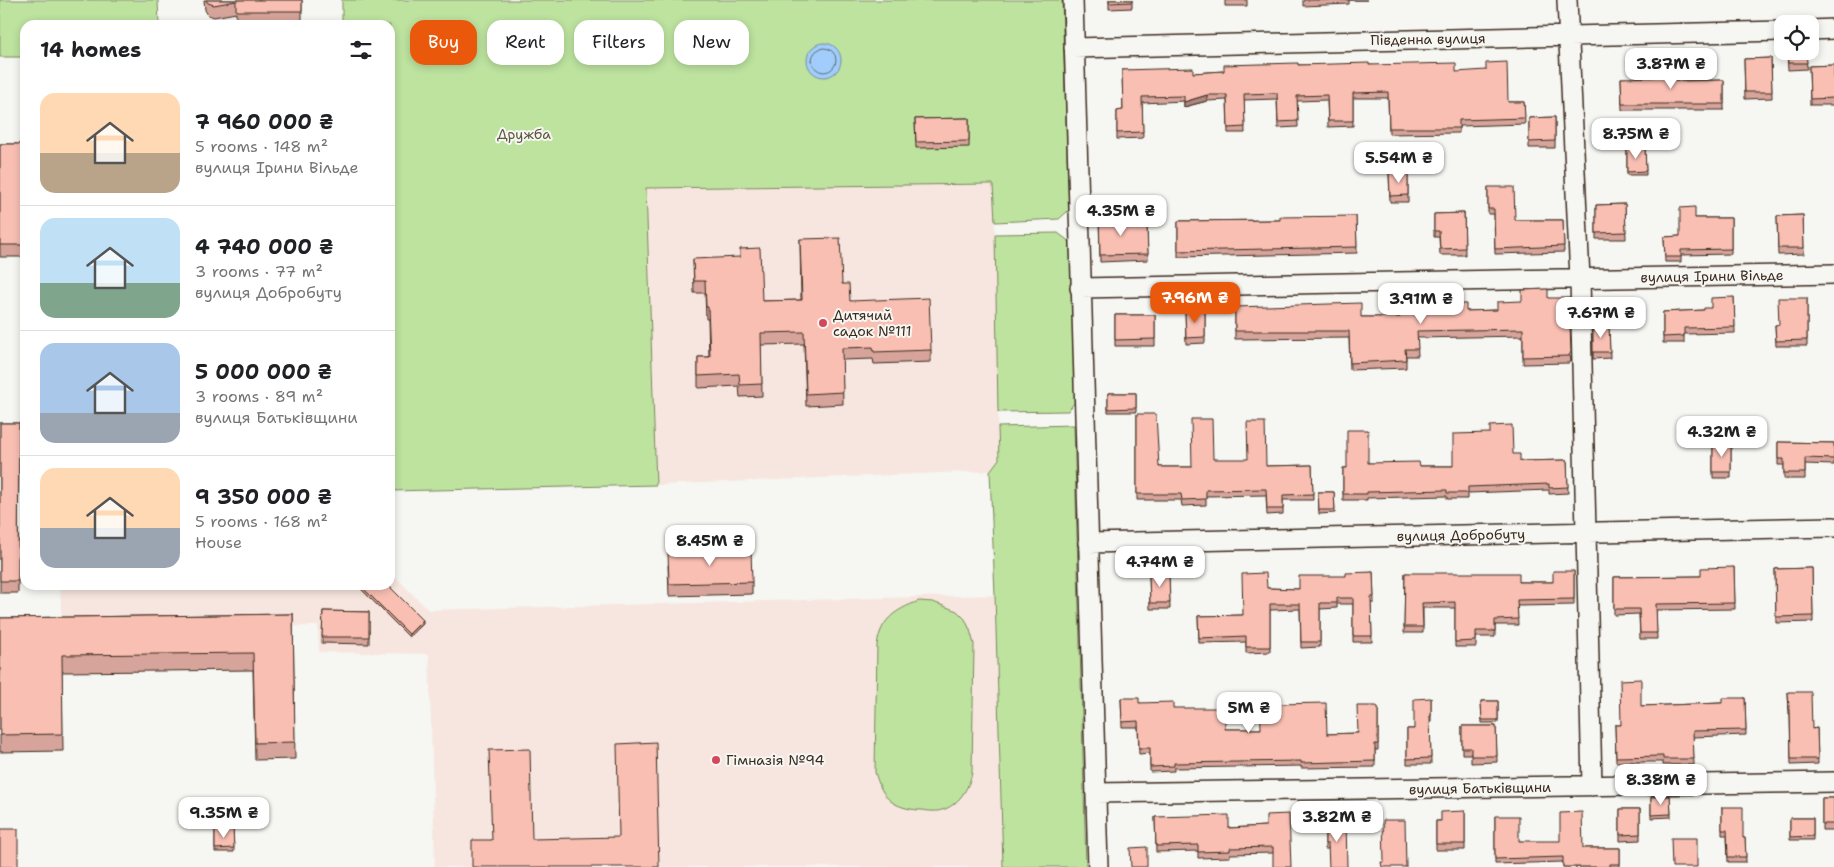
<!DOCTYPE html>
<html lang="en">
<head>
<meta charset="utf-8">
<style>
	:root { --surface:#fff; --page:#f6f6f6; --text:#202124; --muted:#757577; --line:#e0e0e0; --accent:#ea580c }
	body { margin:0; font-family:"Shantell Sans",sans-serif; background:var(--page); color:var(--text); height:100vh; display:flex; flex-direction:column; font-size:19px; white-space:nowrap }
	* { box-sizing:border-box; margin:0 }
	p { font-size:16px; color:var(--muted) }
	.icon { flex:none; width:28px; height:28px; fill:none; stroke:currentColor; stroke-width:2; stroke-linecap:round; stroke-linejoin:round }
	.map { position:relative; flex:1; overflow:hidden }
	.sheet { position:absolute; left:20px; top:20px; width:375px; height:570px; display:flex; flex-direction:column; background:var(--surface); border-radius:15px; box-shadow:0 2px 8px #0003 }
	.sheet>* { flex:none }
	.top-card { position:absolute; left:410px; top:20px; width:475px; height:45px; display:flex; gap:10px }
	.controls { position:absolute; left:1774px; top:15px; display:grid; gap:10px }
	.controls a { display:grid; place-items:center; width:45px; height:45px; border-radius:10px; background:var(--surface); box-shadow:0 2px 8px #0003; font-size:25px }
	.price { position:absolute; translate:-50% -42px; padding:0 11px; border-radius:10px; background:#fff; color:#222; font-size:16px; line-height:32px; filter:drop-shadow(0 1px 2px #0008) }
	.price::after { content:''; position:absolute; left:50%; top:30px; width:15px; height:11px; margin-left:-8px; background:inherit; clip-path:polygon(0 0,100% 0,50% 100%) }
	.price.current { background:var(--accent); color:#fff }
	ul { padding:0; list-style:none }
	li { display:flex; align-items:center; gap:15px; height:125px; padding:0 20px }
	li+li { border-top:1px solid var(--line) }
	li span { display:grid; place-items:center; flex:none; width:140px; height:100px; border-radius:15px; color:#555 }
	li>.icon { margin-inline-start:auto }
	span .icon { width:60px; height:60px; fill:#fffc; stroke-width:1 }
	li b { font-size:21px }
	h2 { display:flex; justify-content:space-between; align-items:center; height:60px; padding:0 20px; font-size:21px }
	.chip { padding:0 18px; border-radius:15px; background:var(--surface); box-shadow:0 2px 8px #0003; font-size:18px; line-height:45px }
	.chip.current { background:var(--accent); color:#fff }
	.map>svg:first-child { display:block }
	.built { fill:#f7e6df }
	.green { fill:#bde39f; stroke:#7c865e }
	.water { fill:#a0cdfb; stroke:#788ca3 }
	.lines { fill:none; stroke-linecap:round; stroke-linejoin:round }
	.shore { stroke:#636b76; stroke-width:1 }
	.street-casing { stroke:#3b2a1e; stroke-width:22 }
	.street { stroke:#f6f6f2; stroke-width:19 }
	.wall { fill:#d6a49a; stroke:#3b2a1e }
	.shaded-wall { fill:#ae867d; stroke:#3b2a1e }
	.building { fill:#f9bfb3; stroke:#3b2a1e }
	.poi-dot { fill:#d1495b; stroke:#f6f6f2; stroke-width:2 }
	.labels { text-anchor:middle; stroke-width:4; stroke-linejoin:round; paint-order:stroke }
	.street-label { font-size:14px; fill:#3b2a1e; stroke:#f6f6f2 }
	.park-label { font-size:14px; fill:#5c583e; stroke:#f6f6f2 }
	.poi-label { font-size:14px; fill:#3b2a1e; stroke:#f6f6f2; text-anchor:start }
</style>
</head>
<body>
<div class="map">
<svg width="1834" height="867" viewBox="0 0 1834 867">
	<rect width="100%" height="100%" fill="#f6f6f2"/>
	<filter id="ink" filterUnits="userSpaceOnUse"><feTurbulence type="fractalNoise" baseFrequency=".02" numOctaves="2"/><feDisplacementMap in="SourceGraphic" scale="10" xChannelSelector="R" yChannelSelector="G"/><feConvolveMatrix kernelMatrix="1 2 1 2 8 2 1 2 1" color-interpolation-filters="sRGB"/></filter>
	<g filter="url(#ink)">
		<path class="built" d="M994,184L999,459L990,471L656,485L646,188Z
			M390,571L428,610L995,595L1003,867H435L429,654L319,652L318,626L62,629L60,585H390Z"/>
		<path class="green" d="M0,0H158L159,25H25V57H0Z
			M342,0H1062L1069,210L1059,219L995,222L993,184L646,188L656,485L390,491V25H342Z
			M1058,233L1070,242L1075,402L1068,411L998,412L995,234Z
			M1074,425L1086,867H1003L995,595L990,471L999,459L998,427Z
			M919,601L933,602L957,611L965,619L970,630L974,644L972,773C969,788 958,806 942,810C936,812 928,811 922,810C913,810 901,808 892,802C883,796 878,783 875,772L877,645C881,619 895,610 919,601Z"/>
		<path class="water" d="M807 60a17 17 0 1 1 34 0a17 17 0 1 1-34 0Z"/>
		<g class="lines">
			<path class="shore" d="M812 60a12 12 0 1 1 24 0a12 12 0 1 1-24 0Z"/>
			<defs>
				<path id="street" d="M1073,0L1098,867
					M1567,0L1580,279L1592,786
					M1810,30L1834,29
					M1074,48L1782,31
					M1080,288L1834,274
					M1088,543L1834,527
					M1096,793L1834,782"/>
			</defs>
			<use href="#street" class="street-casing"/>
			<use href="#street" class="street"/>
		</g>
		<path class="wall" d="M204,0H302V23H236V13L214,17L208,15L205,10Z
			M1109,0H1132V8L1109,9Z
			M1225,0H1247V6H1225Z
			M1303,0H1367H1349V4L1303,6Z
			M1787,51H1806L1807,69L1788,70Z
			M1771,58L1772,98L1745,99L1744,59Z
			M1298,65H1369L1456,72L1508,102H1524L1525,124L1459,126V133L1389,134L1388,98H1353V126L1328,127L1327,100L1297,101L1298,127L1278,128L1277,99L1244,100L1245,133H1228L1227,100L1207,101L1184,107V101L1142,103L1143,138L1117,139V111L1123,110L1122,70L1193,73L1224,71Z
			M1834,65V105H1810L1809,66Z
			M1621,78L1676,81L1724,80V110H1622Z
			M1555,117V148H1529V118Z
			M969,118V147L916,148L915,119Z
			M0,144H25V257H0Z
			M1627,148H1645L1646,175H1627Z
			M1389,172H1408V202H1390Z
			M1488,187L1515,220H1563L1564,252L1495,254L1494,214H1488Z
			M1625,204L1626,239H1596V205Z
			M1099,213L1122,226H1147L1148,260L1100,262Z
			M1464,213L1465,255H1440L1439,237H1434V214Z
			M1803,215L1804,254L1778,255L1777,216Z
			M1356,216L1357,253L1178,257V221L1280,220Z
			M1695,218H1731V254L1681,255V262H1665L1664,237L1680,236Z
			M800,239L842,284L850,301L931,350V362L874,364L873,359L842,360L843,404L806,406L804,344L761,345L762,396L740,397L739,386L698,388V357H709L708,319H706L705,293H694L693,259L762,301L801,300Z
			M1734,297L1735,333L1684,334V343H1663V312L1704,310L1711,308Z
			M1548,298L1571,359L1569,363L1523,364V336L1417,338L1418,356H1406V368L1350,370L1349,338L1235,339V307L1361,317H1400L1466,311L1497,310L1522,301Z
			M1807,298V346H1776L1775,325H1779Z
			M1205,310V343L1186,344L1185,311Z
			M1115,315H1155V346H1115Z
			M1593,326H1609L1610,358L1593,359Z
			M1108,393H1136V412H1108Z
			M1137,414L1159,467H1192L1213,459L1266,466L1312,465L1313,500H1283V514L1267,515L1266,495L1206,496V505L1182,506L1181,500H1137Z
			M0,423H19L18,593H0Z
			M1778,442L1834,443V465L1805,464V479H1784V465H1778Z
			M1713,444H1731V478H1713Z
			M1513,454L1520,461L1567,460L1568,493L1549,494V490L1468,493V499H1447V496L1367,498V500H1343V468H1347L1368,463L1420,466H1453Z
			M1318,492H1334L1335,513L1319,514Z
			M668,565L752,582V594L669,596Z
			M1734,567L1735,609L1656,610L1657,639H1640L1639,614L1614,615V577L1701,576Z
			M1812,568L1813,622L1776,623L1775,569Z
			M1574,571V605L1517,606L1518,625H1495V637H1476V647H1455V608H1423V633H1404L1405,573L1519,582H1553Z
			M1373,572L1374,603H1371L1372,642H1353V604H1337V608L1320,609V647L1301,648L1300,609L1270,610V652L1246,653V642L1199,643L1198,616L1243,615L1267,588L1299,589L1346,576Z
			M1149,574H1169L1170,609H1150Z
			M357,585H388L423,624L409,637Z
			M323,611L369,612V644L322,643Z
			M293,614L295,759L255,760L253,670L62,672L63,751L0,752V618Z
			M1788,692L1812,729L1817,728L1818,764L1791,765L1790,714H1789Z
			M1121,698L1139,703L1173,708L1225,729H1261L1276,704L1327,734L1358,733L1378,707V750H1375V767L1301,768V766L1174,768V771L1150,772V753L1139,754L1138,727H1122Z
			M1431,698V722H1430L1431,764H1407V729H1414Z
			M1745,698L1746,735L1693,737L1694,765H1663V762H1616L1615,725H1621L1641,706L1722,703Z
			M1481,701H1498V723H1482Z
			M1462,726H1496L1497,762L1471,763V754H1462Z
			M1670,796L1671,817L1651,818V797Z
			M1822,798H1834V830H1822Z
			M1722,807L1743,838H1745L1746,862H1728L1727,835H1722Z
			M1620,809H1640V840L1620,841Z
			M1465,811V850H1436V821H1441Z
			M1289,814L1273,853L1230,854V857L1198,858V851L1156,852L1155,817L1229,828L1266,826Z
			M1495,816L1519,841L1583,848H1620V867H1563V862L1495,864Z
			M1790,818H1813V840H1790Z
			M1325,820H1346L1328,849H1325Z
			M215,829H233L234,852H215Z"/>
		<path class="shaded-wall" d="M1207,95V101L1184,107V102Z
			M423,620V624L409,637V634Z"/>
		<path class="building" d="M206,0H302V11H236V1L214,5L208,3Z
			M1109,0H1132V2L1109,3Z
			M1787,51H1806L1807,63H1788Z
			M1771,58L1772,92H1745L1744,59Z
			M1507,62L1508,102H1524L1525,118L1459,120V128H1389L1388,92L1353,93V121H1328L1327,95L1297,96L1298,121L1278,122L1277,93L1244,94L1245,127L1228,128L1227,95H1207L1184,102V96L1142,97L1143,132L1117,133V111L1123,110L1122,70L1193,68V73L1224,71V65L1298,63V65L1369,63V65L1456,63V72L1486,70V63Z
			M1834,65V98L1810,99L1809,66Z
			M1676,69V81L1724,80V104H1622L1621,78L1654,77V70Z
			M1555,117V141L1529,142V118Z
			M969,118V141L916,142L915,119Z
			M0,144H25V245H0Z
			M1627,148H1645L1646,171L1627,172Z
			M1389,172H1408V195L1390,196Z
			M1488,187H1514L1515,220H1563L1564,246L1495,249L1494,209H1488Z
			M1625,204L1626,232L1596,233V205Z
			M1695,207V218H1731V249L1681,250V257H1665L1664,237L1680,236V208Z
			M1099,213H1121L1122,226H1147L1148,254L1100,255Z
			M1464,213L1465,248L1440,249L1439,231H1434V214Z
			M1803,215L1804,248H1778L1777,216Z
			M1356,216L1357,247L1178,251V221L1280,220V217Z
			M840,238L842,284H849L850,301L929,298L931,350L874,352L873,347L842,348L843,392L806,394L804,332L761,333L762,384L740,385L739,374L698,376V357H710L708,307H706L705,281H694L693,259L740,257V249L760,248L762,301L802,300L800,239Z
			M1548,289V298H1569L1571,352L1569,356L1523,357V329L1417,331L1418,349H1405L1406,360L1350,363L1349,331H1235V307L1361,303V317H1400V309L1446,308V304H1466V311L1497,310V302L1522,301V290Z
			M1734,297L1735,327L1684,328V336L1663,337V312L1704,310V308H1711V298Z
			M1778,298H1807V340L1776,341L1775,325H1779Z
			M1205,310V337L1186,338L1185,311Z
			M1115,315H1155V339L1115,340Z
			M1593,326H1609L1610,352H1593Z
			M1108,393H1136V408L1108,409Z
			M1137,414H1156L1159,467H1192L1191,419H1212L1213,459H1248L1247,422H1265L1266,466L1312,465L1313,494L1283,495V509H1267L1266,489L1206,490V499L1182,500L1181,494H1137Z
			M0,423H19L18,581H0Z
			M1512,425L1513,454H1520V461L1567,460L1568,487L1549,488V484L1468,487V493H1447V490L1367,492V494H1343V468H1347V430H1368V463L1419,462L1420,466H1453V434L1490,433V426Z
			M1778,442L1834,443V459L1805,458V473H1784V459H1778Z
			M1713,444H1731V472H1713Z
			M1318,492H1334L1335,510H1319Z
			M751,550L752,582L669,584L668,552Z
			M1734,567L1735,603L1656,604L1657,633H1640L1639,609H1614V577L1701,576V568Z
			M1812,568L1813,616L1776,617L1775,569Z
			M1553,571H1574V599L1517,600L1518,619L1495,620V631H1476V641L1455,642V602L1422,603L1423,627H1404L1405,573H1519V582H1553Z
			M1373,572L1374,597H1371L1372,636H1353V598H1337V603H1320V642H1301L1300,604H1270V647H1246V636L1199,638L1198,616L1243,615L1242,574L1266,573L1267,588L1299,589V576H1346V573Z
			M1149,574H1169L1170,603H1150Z
			M360,585H388L423,620L409,634Z
			M323,611L369,612V637H322Z
			M293,614L295,742L255,743L253,653L62,655L63,734L0,735V618Z
			M1641,679V706L1722,703V698H1745L1746,730L1693,731L1694,759H1663V756L1616,757L1615,725H1621L1620,680Z
			M1788,692H1811L1812,729L1817,728L1818,759H1791L1790,709H1789Z
			M1260,696H1275L1276,704L1326,703L1327,734L1358,733L1357,706H1376L1378,707V744H1375V761L1301,763V761L1174,763V766L1150,767V748H1139L1138,721L1122,722L1121,698H1139V703L1173,702V708H1225V729H1261Z
			M1431,698V716H1430L1431,758L1407,759V729H1414V699Z
			M1481,701H1498V720H1482Z
			M1462,726H1496L1497,756H1471V748H1462Z
			M656,742L659,867H472V840H492L489,750L530,749L532,839L619,837L617,744Z
			M1670,796L1671,814L1651,815V797Z
			M1822,798H1834V824H1822Z
			M1722,807H1743V838H1745L1746,857H1728L1727,830H1722Z
			M1620,809H1640V834L1620,835Z
			M1465,811V844H1436V821H1441V812Z
			M1582,812L1583,848H1620V864H1610V867H1563V857L1495,859V816H1519V841H1560V813Z
			M1289,814L1291,867H1273V847L1230,848V851L1198,852V845L1156,846L1155,817L1229,815V828L1266,826V815Z
			M1790,818H1813V836L1790,837Z
			M1325,820H1346L1347,867H1329L1328,844H1325Z
			M1383,820H1405L1406,867H1382L1381,862H1384Z
			M0,829H18V867H0Z
			M215,829H233L234,848L215,849Z
			M1671,838H1697V867H1672Z
			M1147,847V867H1131L1130,848Z"/>
	</g>
	<g class="poi-dot">
		<circle cx="823" cy="323" r="5"/>
		<circle cx="716" cy="760" r="5"/>
	</g>
	<g class="labels">
		<g class="street-label">
			<text transform="translate(1428 39) rotate(-1)" y="5">Південна вулиця</text>
			<text transform="translate(1712 276) rotate(-1)" y="5">вулиця Ірини Вільде</text>
			<text transform="translate(1461 535) rotate(-1)" y="5">вулиця Добробуту</text>
			<text transform="translate(1480 788) rotate(-1)" y="5">вулиця Батьківщини</text>
		</g>
		<g class="park-label">
			<text x="524" y="139">Дружба</text>
		</g>
		<g class="poi-label">
			<text x="833" y="320">Дитячий<tspan x="833" dy="16">садок №111</tspan></text>
			<text x="726" y="765">Гімназія №94</text>
		</g>
	</g>
</svg>
<div class="controls">
<a><svg class="icon" aria-label="locate" viewBox="0 0 24 24"><circle cx="12" cy="12" r="6"/><path d="M12 2v4M12 18v4M2 12h4M18 12h4"/></svg></a>
</div>
<b class="price" style="left:1671px;top:90px">3.87M ₴</b>
<b class="price" style="left:1636px;top:160px">8.75M ₴</b>
<b class="price" style="left:1399px;top:184px">5.54M ₴</b>
<b class="price" style="left:1121px;top:237px">4.35M ₴</b>
<b class="price current" style="left:1195px;top:324px">7.96M ₴</b>
<b class="price" style="left:1421px;top:325px">3.91M ₴</b>
<b class="price" style="left:1601px;top:339px">7.67M ₴</b>
<b class="price" style="left:1722px;top:458px">4.32M ₴</b>
<b class="price" style="left:710px;top:567px">8.45M ₴</b>
<b class="price" style="left:1160px;top:588px">4.74M ₴</b>
<b class="price" style="left:1249px;top:734px">5M ₴</b>
<b class="price" style="left:1661px;top:806px">8.38M ₴</b>
<b class="price" style="left:224px;top:839px">9.35M ₴</b>
<b class="price" style="left:1337px;top:843px">3.82M ₴</b>
<div class="top-card">
<a class="chip current">Buy</a>
<a class="chip">Rent</a>
<a class="chip">Filters</a>
<a class="chip">New</a>
</div>
<section class="sheet">
<h2>14 homes<svg class="icon" aria-label="filters" viewBox="0 0 24 24"><path d="M4 7h16M4 17h16"/><circle cx="9" cy="7" r="2"/><circle cx="15" cy="17" r="2"/></svg></h2>
<ul>
<li><span style="background:linear-gradient(#ffd9b3 60%,#b9a48a 0)"><svg class="icon" aria-label="home" viewBox="0 0 24 24"><path d="M3 11l9-7 9 7M6 9v11h12V9"/></svg></span><div><b>7 960 000 ₴</b><p>5 rooms · 148 m²</p><p>вулиця Ірини Вільде</p></div></li>
<li><span style="background:linear-gradient(#bfe0f5 65%,#7fa58c 0)"><svg class="icon" aria-label="home" viewBox="0 0 24 24"><path d="M3 11l9-7 9 7M6 9v11h12V9"/></svg></span><div><b>4 740 000 ₴</b><p>3 rooms · 77 m²</p><p>вулиця Добробуту</p></div></li>
<li><span style="background:linear-gradient(#a9c7e8 70%,#9aa5b1 0)"><svg class="icon" aria-label="home" viewBox="0 0 24 24"><path d="M3 11l9-7 9 7M6 9v11h12V9"/></svg></span><div><b>5 000 000 ₴</b><p>3 rooms · 89 m²</p><p>вулиця Батьківщини</p></div></li>
<li><span style="background:linear-gradient(#ffd9b3 60%,#9aa5b1 0)"><svg class="icon" aria-label="home" viewBox="0 0 24 24"><path d="M3 11l9-7 9 7M6 9v11h12V9"/></svg></span><div><b>9 350 000 ₴</b><p>5 rooms · 168 m²</p><p>House</p></div></li>
</ul>
</section>
</div>
</body>
</html>
